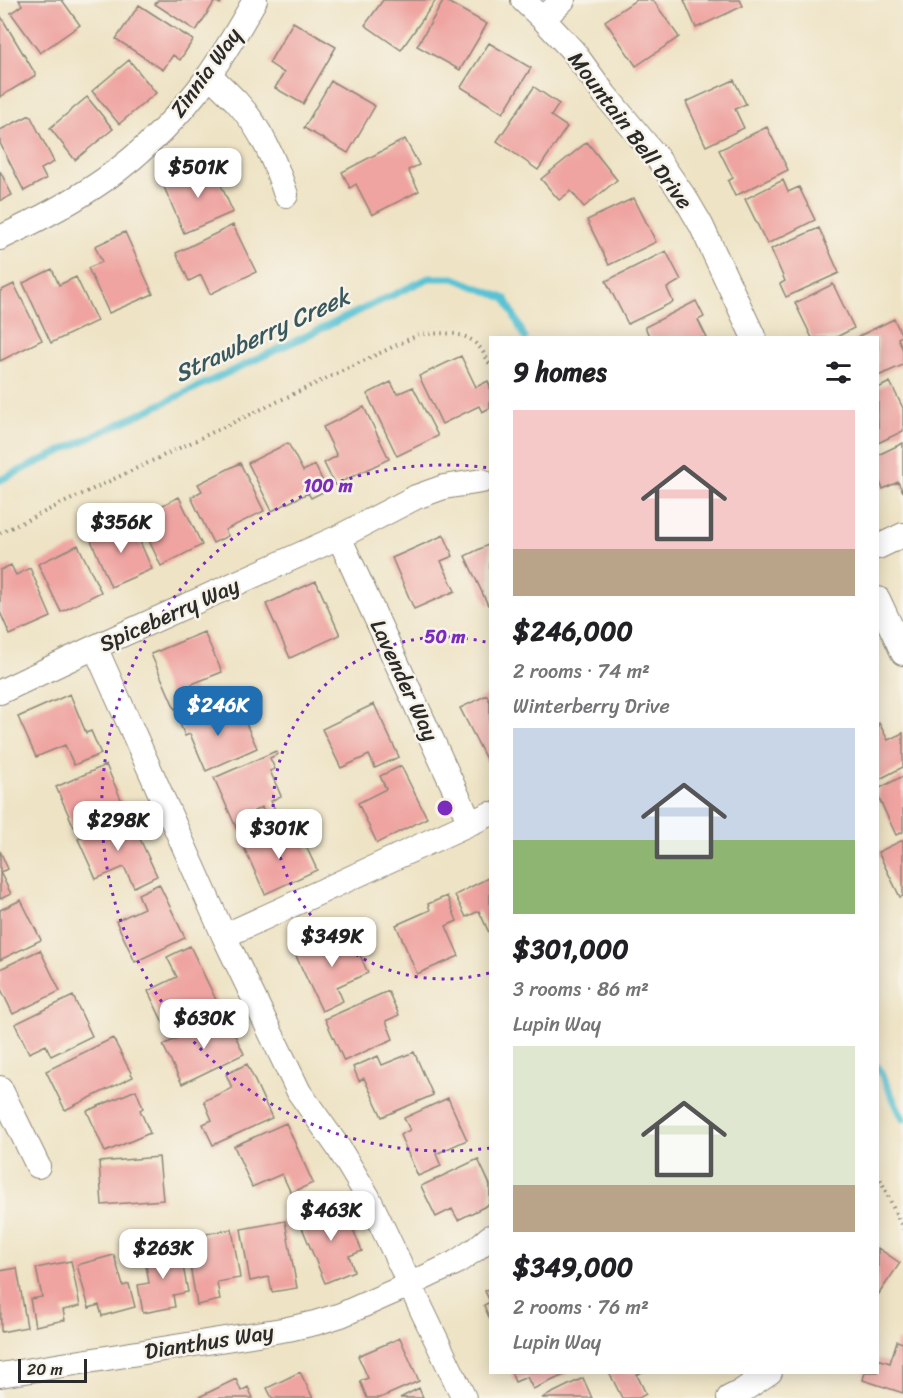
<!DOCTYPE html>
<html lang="en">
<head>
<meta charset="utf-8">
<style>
	:root { --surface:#fff; --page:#f6f6f6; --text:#202124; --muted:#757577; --accent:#1f6fb2 }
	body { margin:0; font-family:Sriracha,sans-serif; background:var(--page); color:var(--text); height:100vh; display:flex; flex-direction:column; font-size:22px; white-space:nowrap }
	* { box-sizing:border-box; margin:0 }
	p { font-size:20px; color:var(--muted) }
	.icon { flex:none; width:33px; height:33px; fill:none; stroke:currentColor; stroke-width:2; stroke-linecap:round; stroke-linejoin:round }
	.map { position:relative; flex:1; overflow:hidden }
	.details { position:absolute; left:489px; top:336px; width:390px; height:1038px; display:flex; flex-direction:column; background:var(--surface); border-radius:0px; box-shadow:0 3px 15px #0003 }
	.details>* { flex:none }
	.scale { position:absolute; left:18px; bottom:15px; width:69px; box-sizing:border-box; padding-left:6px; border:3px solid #2b2b2b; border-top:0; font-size:16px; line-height:21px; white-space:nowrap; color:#2b2b2b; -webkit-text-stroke:4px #f7f3e8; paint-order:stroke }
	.price { position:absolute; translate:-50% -51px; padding:0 14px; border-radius:12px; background:#fff; color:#222; font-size:20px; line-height:39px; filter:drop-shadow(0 2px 3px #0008) }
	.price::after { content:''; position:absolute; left:50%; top:36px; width:18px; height:14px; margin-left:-9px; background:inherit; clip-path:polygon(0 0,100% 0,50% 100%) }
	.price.selected { background:var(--accent); color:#fff }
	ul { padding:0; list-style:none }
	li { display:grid; align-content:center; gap:12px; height:318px; padding:0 24px }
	li span { display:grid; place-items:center; height:186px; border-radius:0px; color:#555 }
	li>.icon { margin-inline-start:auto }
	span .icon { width:108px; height:108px; fill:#fffc; stroke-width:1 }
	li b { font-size:26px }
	h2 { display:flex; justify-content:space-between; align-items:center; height:72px; padding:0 24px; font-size:26px }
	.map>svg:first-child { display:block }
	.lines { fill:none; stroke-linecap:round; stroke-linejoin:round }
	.stream { stroke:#58c2d4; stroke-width:7 }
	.building { fill:#efa4a1 }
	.minor-casing { stroke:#8c8778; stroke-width:26 }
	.path { stroke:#8c8778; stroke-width:4; stroke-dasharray:1.5 4.5; stroke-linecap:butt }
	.minor { stroke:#fff; stroke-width:24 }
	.ring { fill:none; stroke:#7b2cbf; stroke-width:3; stroke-dasharray:3 6 }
	.labels { text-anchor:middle; stroke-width:5; stroke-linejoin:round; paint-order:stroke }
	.street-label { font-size:22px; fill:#2b2b2b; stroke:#f7f3e8 }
	.water-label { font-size:24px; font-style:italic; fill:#38585e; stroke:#f7f3e8 }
	.centre { fill:#7b2cbf; stroke:#f7f3e8; stroke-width:3 }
	.ring-label { font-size:18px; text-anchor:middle; font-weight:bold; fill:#7b2cbf; stroke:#f7f3e8; stroke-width:5; stroke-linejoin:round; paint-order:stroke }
</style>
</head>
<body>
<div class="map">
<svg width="903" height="1398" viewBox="0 0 903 1398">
	<rect width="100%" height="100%" fill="#f7f3e8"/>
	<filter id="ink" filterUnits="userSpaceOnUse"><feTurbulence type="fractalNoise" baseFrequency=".0167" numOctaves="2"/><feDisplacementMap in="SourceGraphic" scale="12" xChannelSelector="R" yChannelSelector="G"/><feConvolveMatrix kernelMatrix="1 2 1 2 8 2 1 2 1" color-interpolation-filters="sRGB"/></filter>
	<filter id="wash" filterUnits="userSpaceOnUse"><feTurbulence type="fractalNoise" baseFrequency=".008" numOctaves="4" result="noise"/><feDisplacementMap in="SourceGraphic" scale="24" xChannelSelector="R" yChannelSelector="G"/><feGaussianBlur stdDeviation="1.35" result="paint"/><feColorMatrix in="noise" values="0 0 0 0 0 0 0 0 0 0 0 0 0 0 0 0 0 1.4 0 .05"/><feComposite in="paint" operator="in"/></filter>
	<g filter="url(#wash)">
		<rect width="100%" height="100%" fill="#eee3c5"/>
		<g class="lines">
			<path class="stream" d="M0,480L429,278H454L506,299L525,338
				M878,1067L903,1119"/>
		</g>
		<g id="blocks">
			<path class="building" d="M19,0H62L80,25L40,53L11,13L22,5Z
				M158,0H223L220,4L215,1L196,31L155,4Z
				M383,0H436L401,50L365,25Z
				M444,0L487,24L460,70L417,46Z
				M636,0H653L679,37L636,66L605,21Z
				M684,0H740L743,6L696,28Z
				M139,5L193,40L180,60L173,55L163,70L116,39Z
				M0,15L36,75L0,97Z
				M293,22L336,47L303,104L275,88L284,73L269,63Z
				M489,43L531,68L503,113L461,87Z
				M129,60L156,93L119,124L92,91Z
				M734,80L746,104L735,109L744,128L706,146L686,102Z
				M331,81L375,106L348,153L304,128Z
				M534,87L559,104L551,116L567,127L538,170L497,141Z
				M87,97L113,129L75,160L50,128Z
				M30,115L54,162L41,169L46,179L24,191L0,143V130Z
				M767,127L788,170L735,196L728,181L733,178L719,150Z
				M405,139L419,165L408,170L419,191L372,215L356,184L350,188L342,172Z
				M587,142L617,180L584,207L571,191L559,200L541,179Z
				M212,165L233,212L184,233L164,187Z
				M0,171L12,195L0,201Z
				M783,180L788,192L799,187L815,220L767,244L745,199Z
				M634,198L656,242L609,265L587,220Z
				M233,225L256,272L210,294L201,275L189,281L176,253Z
				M819,228L839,273L786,297L780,284L785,281L771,249Z
				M125,232L153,294L109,313L88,268L102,262L95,246Z
				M666,251L681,280L667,288L673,302L628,324L606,281Z
				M52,269L59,285L76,277L97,321L51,343L23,283Z
				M14,284L42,340L0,361V291Z
				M833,284L854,328L835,338H812L795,303Z
				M696,301L704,317L698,320L707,338H650L645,327Z
				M894,319L902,336L898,338L903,350V365L878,376V338H855Z
				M461,356L476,387L488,381L490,386V408L482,412L479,406L442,424L419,376Z
				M391,382L397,394L413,387L438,436L397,456L367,394Z
				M890,382L903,408V431L878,443V388Z
				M364,407L389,459L335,485L324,463L337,456L323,427Z
				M288,443L303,471L315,465L327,490L311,498L308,493L272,511L248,463Z
				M903,443V492L898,482L883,489L878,478V455Z
				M240,463L264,511L225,530L228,536L213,543L191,497L202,491L198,484Z
				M179,497L202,545L161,566L138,517Z
				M131,521L152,569L111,587L90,538Z
				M444,535L453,556L441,561L455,591L414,609L392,558Z
				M490,544V604L488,605L465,556Z
				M78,545L101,592L61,612L38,564Z
				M11,565L16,575L30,568L51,617L10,635L0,612V570Z
				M316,581L340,635L290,658L266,604Z
				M204,632L222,672L192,684L198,699L175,709L151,654Z
				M70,694L86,733L91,731L101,754L74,765L65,745L36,757L18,717Z
				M487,695L490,702V767L460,708Z
				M374,704L399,757L375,768L369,755L341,768L322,729Z
				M239,708L257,748L206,771L190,734L185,736L178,719L202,709L208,722Z
				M879,723L888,740L903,733V767L878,780V724Z
				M276,751L278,754L270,758L275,769L270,771L281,796L271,801L277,814L266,818L262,807L254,811L259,822L238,832L214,778Z
				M106,765L124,806L74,827L56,787Z
				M401,766L427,818L377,843L358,803L386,789L380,776Z
				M903,776V832L896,835L878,796V789Z
				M129,815L157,876L134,887L124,867L96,879L78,839Z
				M264,831L270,844L299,831L317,870L265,894L241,841Z
				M903,840V896L900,897L878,852Z
				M0,851L8,869L0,872L11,894L0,899Z
				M490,877V935L479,911L466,917L455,895Z
				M159,884L185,938L135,962L116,921L144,908L138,894Z
				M447,896L457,921L446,926L459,956L417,974L396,925L430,910L428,904Z
				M21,900L41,940L0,960V910Z
				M349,931L368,973L337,987L343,1001L322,1011L296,956Z
				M190,946L219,1006L167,1031L148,991L177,977L167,957Z
				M40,950L60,991L13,1014L0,987V969Z
				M388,991L399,1015L386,1021L393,1039L344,1061L325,1019Z
				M73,996L92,1036L51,1056L46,1045L29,1053L15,1024Z
				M225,1015L244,1054L182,1084L163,1045Z
				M113,1038L133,1077L65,1110L46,1071Z
				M414,1052L433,1095L382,1117L364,1078L359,1081L353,1067L378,1056L382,1065Z
				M247,1064L272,1118L213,1145L203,1124L212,1120L204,1101L232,1088L226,1074Z
				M136,1090L143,1108L140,1110L150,1133L105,1152L87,1111Z
				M448,1098L467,1140L436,1154L441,1166L418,1176L400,1135L410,1130L404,1118Z
				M286,1123L313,1183L291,1193L282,1174L252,1187L234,1146Z
				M159,1157L163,1200L102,1205L99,1162Z
				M478,1159L490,1185V1204L458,1220L452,1209L436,1217L421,1186Z
				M344,1207L362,1251L349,1256L354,1271L325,1283L298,1218L321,1208L324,1215Z
				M285,1221L297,1288L272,1292L269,1277L250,1281L241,1229Z
				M232,1229L240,1278L217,1282L220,1300L197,1305L185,1238Z
				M179,1246L188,1292L173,1295L175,1307L143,1313L138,1285L149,1283L144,1253Z
				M878,1248L900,1263L878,1295Z
				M114,1255L123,1286L129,1284L135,1307L102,1316L99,1305L89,1308L77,1265Z
				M71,1261L80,1306L63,1310L65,1320L35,1326L30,1299L42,1297L36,1268Z
				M17,1268L27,1327L1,1332L0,1271Z
				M490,1288V1320L484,1305L490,1302L485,1291Z
				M400,1338L419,1381L380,1398H367L360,1381L368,1378L358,1356Z
				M897,1341L903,1343V1393L863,1380L865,1372H878V1359L890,1363Z
				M300,1372L313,1398H272L267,1388Z
				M511,1372H571L533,1389L527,1377L515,1382Z
				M609,1372H642L637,1375L646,1394L639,1398H622Z
				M583,1378L592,1398H542Z
				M236,1379L241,1391L248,1387L253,1398H197Z
				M419,1388L423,1398H400Z"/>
		</g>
	</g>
	<g filter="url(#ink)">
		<use href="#blocks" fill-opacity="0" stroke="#8c8778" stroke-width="1.5"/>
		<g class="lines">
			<defs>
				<path id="minor" d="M523,0L543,19L573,51L605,95L656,156L687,201L701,225L754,338
					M543,19L563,0
					M209,75C218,83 227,92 236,101C261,128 275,161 286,195
					M0,238C36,221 71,203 104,180C144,152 181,114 210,74C226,50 241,25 255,0
					M339,537L470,823
					M878,547L903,535
					M878,599L903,653
					M95,647L224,936L299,1092L338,1147L368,1197L464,1398
					M0,692L95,647L339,537L416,497L444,487L482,481
					M224,936L490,814
					M0,1088L38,1166
					M0,1375L288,1329L315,1323L341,1315L411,1284L455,1263L476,1249L490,1237
					M729,1398L739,1393L770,1372"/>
			</defs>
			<use href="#minor" class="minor-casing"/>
			<path class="path" d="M0,533L420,334C455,333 474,329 490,365
				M878,1174L903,1229"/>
			<use href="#minor" class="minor"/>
		</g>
	</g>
	<g class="ring">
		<path d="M489 973A171 171 0 1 1 489 643"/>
		<path d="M490 1148A343 343 0 1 1 490 468"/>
	</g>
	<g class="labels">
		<g class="street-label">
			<text transform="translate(205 72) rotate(-54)" y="8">Zinnia Way</text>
			<text transform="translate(631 130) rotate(53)" y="8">Mountain Bell Drive</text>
			<text transform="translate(169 614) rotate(-24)" y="8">Spiceberry Way</text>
			<text transform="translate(405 680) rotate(65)" y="8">Lavender Way</text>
			<text transform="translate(209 1341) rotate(-9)" y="8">Dianthus Way</text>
		</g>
		<g class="water-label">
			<text transform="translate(262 335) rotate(-25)" y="8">Strawberry Creek</text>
		</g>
	</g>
	<circle cx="445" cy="808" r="9" class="centre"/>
	<g class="ring-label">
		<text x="328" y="492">100 m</text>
		<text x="445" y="643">50 m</text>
	</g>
</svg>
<div class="scale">20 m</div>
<b class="price" style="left:198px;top:199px">$501K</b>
<b class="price" style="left:121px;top:554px">$356K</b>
<b class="price selected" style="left:218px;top:737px">$246K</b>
<b class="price" style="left:118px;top:852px">$298K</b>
<b class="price" style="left:279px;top:860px">$301K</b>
<b class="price" style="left:332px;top:968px">$349K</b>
<b class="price" style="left:204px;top:1050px">$630K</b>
<b class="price" style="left:331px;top:1242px">$463K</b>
<b class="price" style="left:163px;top:1280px">$263K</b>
<section class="details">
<h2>9 homes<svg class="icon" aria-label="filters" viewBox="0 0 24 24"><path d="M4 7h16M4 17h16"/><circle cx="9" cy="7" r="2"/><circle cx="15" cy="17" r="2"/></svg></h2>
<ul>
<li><span style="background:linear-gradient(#f6c9c9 75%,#b9a48a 0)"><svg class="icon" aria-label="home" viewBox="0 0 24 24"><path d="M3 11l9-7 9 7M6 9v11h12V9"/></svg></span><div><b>$246,000</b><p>2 rooms · 74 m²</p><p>Winterberry Drive</p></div></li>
<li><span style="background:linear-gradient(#c9d6e8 60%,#8fb573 0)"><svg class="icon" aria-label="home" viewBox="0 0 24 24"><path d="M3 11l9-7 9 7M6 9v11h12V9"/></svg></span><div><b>$301,000</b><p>3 rooms · 86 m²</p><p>Lupin Way</p></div></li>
<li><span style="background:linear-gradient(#dfe7d0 75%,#b9a48a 0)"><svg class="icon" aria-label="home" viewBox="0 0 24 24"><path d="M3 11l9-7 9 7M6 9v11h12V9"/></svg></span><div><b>$349,000</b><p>2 rooms · 76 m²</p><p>Lupin Way</p></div></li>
</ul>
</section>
</div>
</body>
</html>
